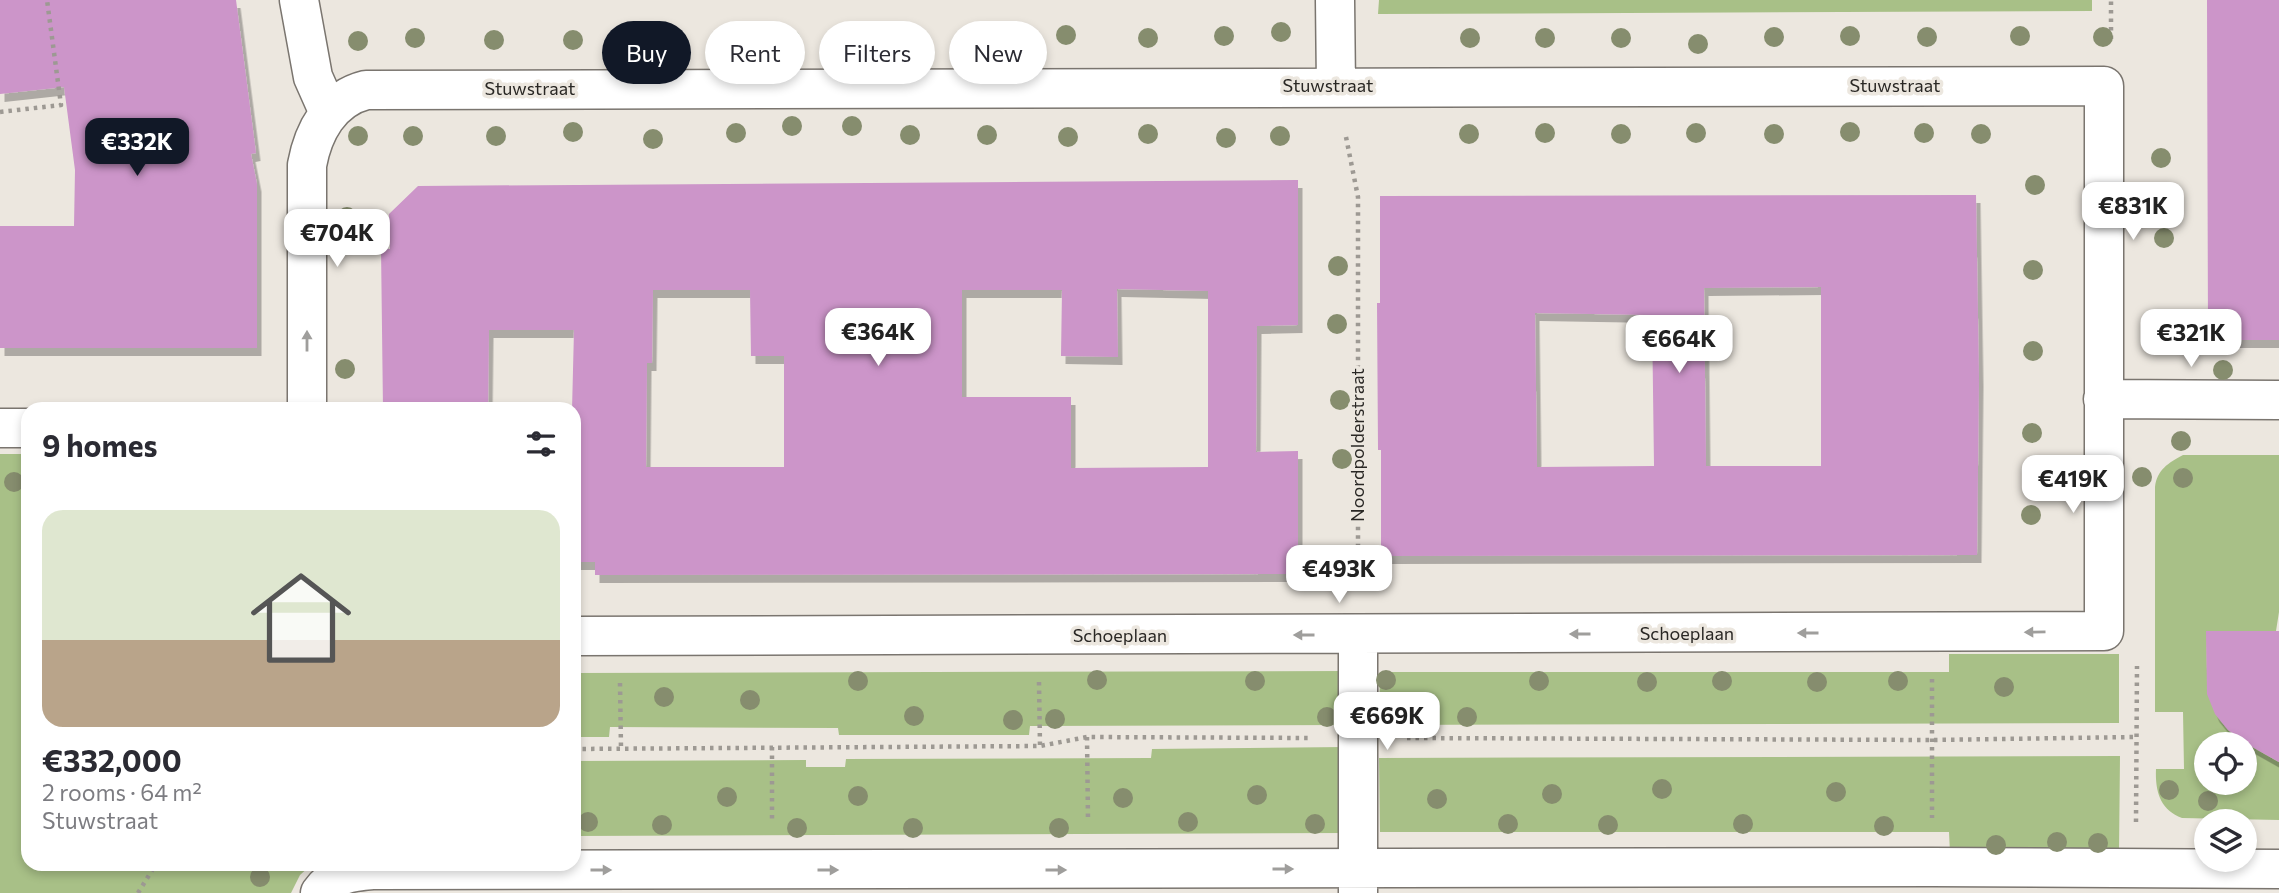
<!DOCTYPE html>
<html lang="en">
<head>
<meta charset="utf-8">
<style>
	:root { --surface:#fff; --page:#f7f7f7; --text:#2b2b33; --muted:#7c7c81; --accent:#111827 }
	body { margin:0; font-family:Commissioner,sans-serif; background:var(--page); color:var(--text); height:100vh; display:flex; flex-direction:column; font-size:26px; white-space:nowrap }
	* { box-sizing:border-box; margin:0 }
	p { font-size:23px; color:var(--muted) }
	.icon { flex:none; width:38px; height:38px; fill:none; stroke:currentColor; stroke-width:2; stroke-linecap:round; stroke-linejoin:round }
	.map { position:relative; flex:1; overflow:hidden }
	.side { position:absolute; left:21px; top:402px; width:560px; height:469px; display:flex; flex-direction:column; background:var(--surface); border-radius:21px; box-shadow:0 4px 10px #0003 }
	.side>* { flex:none }
	.top-card { position:absolute; left:602px; top:21px; width:665px; height:63px; display:flex; gap:14px }
	.buttons { position:absolute; left:2194px; top:732px; display:grid; gap:14px }
	.buttons a { display:grid; place-items:center; width:63px; height:63px; border-radius:50%; background:var(--surface); box-shadow:0 4px 10px #0003; font-size:35px }
	.price { position:absolute; translate:-50% -60px; padding:0 16px; border-radius:14px; background:#fff; color:#222; font-size:23px; line-height:46px; filter:drop-shadow(0 2px 4px #0008) }
	.price::after { content:''; position:absolute; left:50%; top:42px; width:21px; height:16px; margin-left:-10px; background:inherit; clip-path:polygon(0 0,100% 0,50% 100%) }
	.price.on { background:var(--accent); color:#fff }
	ul { padding:0; list-style:none }
	li { display:grid; align-content:center; gap:14px; height:371px; padding:0 21px }
	li span { display:grid; place-items:center; height:217px; border-radius:21px; color:#555 }
	li>.icon { margin-inline-start:auto }
	span .icon { width:126px; height:126px; fill:#fffc; stroke-width:1 }
	li b { font-size:30px }
	h2 { display:flex; justify-content:space-between; align-items:center; height:84px; padding:0 21px; font-size:30px }
	.pill { padding:0 24px; border-radius:32px; background:var(--surface); box-shadow:0 4px 10px #0003; font-size:24px; line-height:63px }
	.pill.on { background:var(--accent); color:#fff }
	.map>svg:first-child { display:block }
	.green { fill:#a8c087; fill-rule:evenodd }
	.building { fill:#cc95c9; fill-rule:evenodd; filter:url(#shadow) }
	.lines { fill:none; stroke-linecap:round; stroke-linejoin:round }
	.minor-casing { stroke:#7a756f; stroke-width:41 }
	.path { stroke:#9d9993; stroke-width:4.5; stroke-dasharray:3.5 5; stroke-linecap:butt }
	.minor { stroke:#fff; stroke-width:38 }
	.tree { fill:#868d6e }
	.oneway { fill:#9f9e9c }
	.labels { text-anchor:middle; stroke-width:7; stroke-linejoin:round; paint-order:stroke }
	.street-label { font-size:18px; fill:#292724; stroke:#ece7df }
</style>
</head>
<body>
<div class="map">
<svg width="2279" height="893" viewBox="0 0 2279 893">
	<defs>
		<filter id="shadow"><feDropShadow dx="4.5" dy="8" stdDeviation="0" flood-color="#0004"/></filter>
	</defs>
	<rect width="100%" height="100%" fill="#ece7df"/>
	<path class="green" d="M1379,0H2092V11L1378,14Z
		M0,454H28V864L311,865L300,875L291,893H0Z
		M2183,455H2279V612L2276,631H2207C2206,714 2206,720 2279,762V820L2182,818C2160,810 2155,791 2156,769H2184L2183,712H2155V487C2157,470 2168,463 2183,455ZM2207,744H2245V782H2207Z
		M1949,654H2119V723L1379,725L1380,672H1949Z
		M1347,671V725L1030,726L1029,735H839L838,728L610,727L609,737H574V673Z
		M1346,747L1345,833L574,836V761L806,760V767H845L846,759L1151,758L1152,749Z
		M2120,756L2119,853H1950L1949,832H1380L1379,758Z"/>
	<path class="building" d="M0,0H236L256,153L251,154L257,184V348H0V226H74L75,170L64,87L0,94Z
		M2207,0H2279V340H2208Z
		M1298,180V325L1257,326L1256,452L1298,451V574L595,575V562H574L572,410L574,330H489L488,410H383L381,248L390,249L389,214L418,186ZM1117,289L1208,291V467L1071,468V397H962V290H1062L1061,356L1118,357ZM653,290H750L751,356H784V467H646L647,363H652Z
		M1976,195L1979,379L1977,555L1381,556V450H1378L1377,303H1380V196ZM1821,287V466H1706L1704,288ZM1535,313L1652,315L1654,466L1537,467Z
		M2206,631H2279V762L2247,744L2228,730L2215,714L2207,694Z"/>
	<g class="lines">
		<defs>
			<path id="minor" d="M299,0L313,77L329,113
				M1335,0L1336,86
				M2103,399L2279,400
				M307,410V165C313,132 330,99 366,90L2104,86V631L574,636
				M0,428H28
				M1358,635V893
				M320,893C334,873 351,872 374,870L1932,867L2279,869"/>
		</defs>
		<use href="#minor" class="minor-casing"/>
		<path class="path" d="M2111,39V0
			M0,112L61,105L47,0
			M1346,137L1358,197V585
			M1932,679V818
			M1039,682L1040,746
			M620,683L621,748
			M1087,737L1088,820
			M1407,738L1932,740L2137,737
			M772,747V820
			M574,749L1040,746L1087,737L1311,738
			M2136,822L2137,666
			M138,893L156,864"/>
		<use href="#minor" class="minor"/>
	</g>
	<g class="tree">
		<circle cx="1281" cy="32" r="10"/>
		<circle cx="1066" cy="35" r="10"/>
		<circle cx="987" cy="36" r="10"/>
		<circle cx="1224" cy="36" r="10"/>
		<circle cx="1850" cy="36" r="10"/>
		<circle cx="2020" cy="36" r="10"/>
		<circle cx="1774" cy="37" r="10"/>
		<circle cx="1927" cy="37" r="10"/>
		<circle cx="2103" cy="37" r="10"/>
		<circle cx="415" cy="38" r="10"/>
		<circle cx="1148" cy="38" r="10"/>
		<circle cx="1470" cy="38" r="10"/>
		<circle cx="1545" cy="38" r="10"/>
		<circle cx="1621" cy="38" r="10"/>
		<circle cx="736" cy="39" r="10"/>
		<circle cx="851" cy="39" r="10"/>
		<circle cx="494" cy="40" r="10"/>
		<circle cx="573" cy="40" r="10"/>
		<circle cx="652" cy="40" r="10"/>
		<circle cx="791" cy="40" r="10"/>
		<circle cx="910" cy="40" r="10"/>
		<circle cx="358" cy="41" r="10"/>
		<circle cx="1698" cy="44" r="10"/>
		<circle cx="792" cy="126" r="10"/>
		<circle cx="852" cy="126" r="10"/>
		<circle cx="573" cy="132" r="10"/>
		<circle cx="1850" cy="132" r="10"/>
		<circle cx="736" cy="133" r="10"/>
		<circle cx="1545" cy="133" r="10"/>
		<circle cx="1696" cy="133" r="10"/>
		<circle cx="1924" cy="133" r="10"/>
		<circle cx="1148" cy="134" r="10"/>
		<circle cx="1469" cy="134" r="10"/>
		<circle cx="1621" cy="134" r="10"/>
		<circle cx="1774" cy="134" r="10"/>
		<circle cx="1981" cy="134" r="10"/>
		<circle cx="910" cy="135" r="10"/>
		<circle cx="987" cy="135" r="10"/>
		<circle cx="358" cy="136" r="10"/>
		<circle cx="413" cy="136" r="10"/>
		<circle cx="496" cy="136" r="10"/>
		<circle cx="1280" cy="136" r="10"/>
		<circle cx="1068" cy="137" r="10"/>
		<circle cx="1226" cy="138" r="10"/>
		<circle cx="653" cy="139" r="10"/>
		<circle cx="2161" cy="158" r="10"/>
		<circle cx="2035" cy="185" r="10"/>
		<circle cx="347" cy="217" r="10"/>
		<circle cx="2164" cy="238" r="10"/>
		<circle cx="1338" cy="266" r="10"/>
		<circle cx="2033" cy="270" r="10"/>
		<circle cx="1337" cy="324" r="10"/>
		<circle cx="2160" cy="332" r="10"/>
		<circle cx="2033" cy="351" r="10"/>
		<circle cx="345" cy="369" r="10"/>
		<circle cx="2223" cy="370" r="10"/>
		<circle cx="1340" cy="400" r="10"/>
		<circle cx="2032" cy="433" r="10"/>
		<circle cx="2181" cy="441" r="10"/>
		<circle cx="1342" cy="459" r="10"/>
		<circle cx="2142" cy="477" r="10"/>
		<circle cx="2183" cy="478" r="10"/>
		<circle cx="14" cy="482" r="10"/>
		<circle cx="2031" cy="515" r="10"/>
		<circle cx="1097" cy="680" r="10"/>
		<circle cx="1386" cy="680" r="10"/>
		<circle cx="858" cy="681" r="10"/>
		<circle cx="1255" cy="681" r="10"/>
		<circle cx="1539" cy="681" r="10"/>
		<circle cx="1722" cy="681" r="10"/>
		<circle cx="1898" cy="681" r="10"/>
		<circle cx="1647" cy="682" r="10"/>
		<circle cx="1817" cy="682" r="10"/>
		<circle cx="2004" cy="687" r="10"/>
		<circle cx="664" cy="697" r="10"/>
		<circle cx="750" cy="700" r="10"/>
		<circle cx="914" cy="716" r="10"/>
		<circle cx="1327" cy="717" r="10"/>
		<circle cx="1467" cy="717" r="10"/>
		<circle cx="1055" cy="719" r="10"/>
		<circle cx="1013" cy="720" r="10"/>
		<circle cx="1662" cy="789" r="10"/>
		<circle cx="2169" cy="790" r="10"/>
		<circle cx="1836" cy="792" r="10"/>
		<circle cx="1552" cy="794" r="10"/>
		<circle cx="1257" cy="795" r="10"/>
		<circle cx="858" cy="796" r="10"/>
		<circle cx="727" cy="797" r="10"/>
		<circle cx="1123" cy="798" r="10"/>
		<circle cx="1437" cy="799" r="10"/>
		<circle cx="2208" cy="801" r="10"/>
		<circle cx="588" cy="822" r="10"/>
		<circle cx="1188" cy="822" r="10"/>
		<circle cx="1315" cy="824" r="10"/>
		<circle cx="1508" cy="824" r="10"/>
		<circle cx="1743" cy="824" r="10"/>
		<circle cx="662" cy="825" r="10"/>
		<circle cx="1608" cy="825" r="10"/>
		<circle cx="1884" cy="826" r="10"/>
		<circle cx="797" cy="828" r="10"/>
		<circle cx="913" cy="828" r="10"/>
		<circle cx="1059" cy="828" r="10"/>
		<circle cx="2057" cy="842" r="10"/>
		<circle cx="2098" cy="843" r="10"/>
		<circle cx="1996" cy="845" r="10"/>
		<circle cx="260" cy="877" r="10"/>
	</g>
	<defs><path id="oneway-solid" d="M-6-.8H1V-3.2L6.5 0L1 3.2V.8H-6Z" transform="scale(1.75)"/></defs>
	<g class="oneway">
		<use href="#oneway-solid" transform="translate(307 341) rotate(-90)"/>
		<use href="#oneway-solid" transform="translate(2035 632) rotate(179)"/>
		<use href="#oneway-solid" transform="translate(1808 633) rotate(180)"/>
		<use href="#oneway-solid" transform="translate(1580 634) rotate(180)"/>
		<use href="#oneway-solid" transform="translate(1304 635) rotate(180)"/>
		<use href="#oneway-solid" transform="translate(1283 869)"/>
		<use href="#oneway-solid" transform="translate(601 870)"/>
		<use href="#oneway-solid" transform="translate(828 870)"/>
		<use href="#oneway-solid" transform="translate(1056 870)"/>
	</g>
	<g class="labels">
		<g class="street-label">
			<text x="1328" y="92">Stuwstraat</text>
			<text x="1895" y="92">Stuwstraat</text>
			<text x="530" y="95">Stuwstraat</text>
			<text transform="translate(1358 445) rotate(-90)" y="6">Noordpolderstraat</text>
			<text x="1687" y="640">Schoeplaan</text>
			<text x="1120" y="642">Schoeplaan</text>
		</g>
	</g>
</svg>
<div class="buttons">
<a><svg class="icon" aria-label="locate" viewBox="0 0 24 24"><circle cx="12" cy="12" r="6"/><path d="M12 2v4M12 18v4M2 12h4M18 12h4"/></svg></a>
<a><svg class="icon" aria-label="layers" viewBox="0 0 24 24"><path d="M12 4l9 5-9 5-9-5zM3 14l9 5 9-5"/></svg></a>
</div>
<b class="price on" style="left:137px;top:178px">€332K</b>
<b class="price" style="left:2133px;top:242px">€831K</b>
<b class="price" style="left:337px;top:269px">€704K</b>
<b class="price" style="left:878px;top:368px">€364K</b>
<b class="price" style="left:2191px;top:369px">€321K</b>
<b class="price" style="left:1679px;top:375px">€664K</b>
<b class="price" style="left:2073px;top:515px">€419K</b>
<b class="price" style="left:1339px;top:605px">€493K</b>
<b class="price" style="left:1387px;top:752px">€669K</b>
<div class="top-card">
<a class="pill on">Buy</a>
<a class="pill">Rent</a>
<a class="pill">Filters</a>
<a class="pill">New</a>
</div>
<section class="side">
<h2>9 homes<svg class="icon" aria-label="filters" viewBox="0 0 24 24"><path d="M4 7h16M4 17h16"/><circle cx="9" cy="7" r="2"/><circle cx="15" cy="17" r="2"/></svg></h2>
<ul>
<li><span style="background:linear-gradient(#dfe7d0 60%,#b9a48a 0)"><svg class="icon" aria-label="home" viewBox="0 0 24 24"><path d="M3 11l9-7 9 7M6 9v11h12V9"/></svg></span><div><b>€332,000</b><p>2 rooms · 64 m²</p><p>Stuwstraat</p></div></li>
</ul>
</section>
</div>
</body>
</html>
